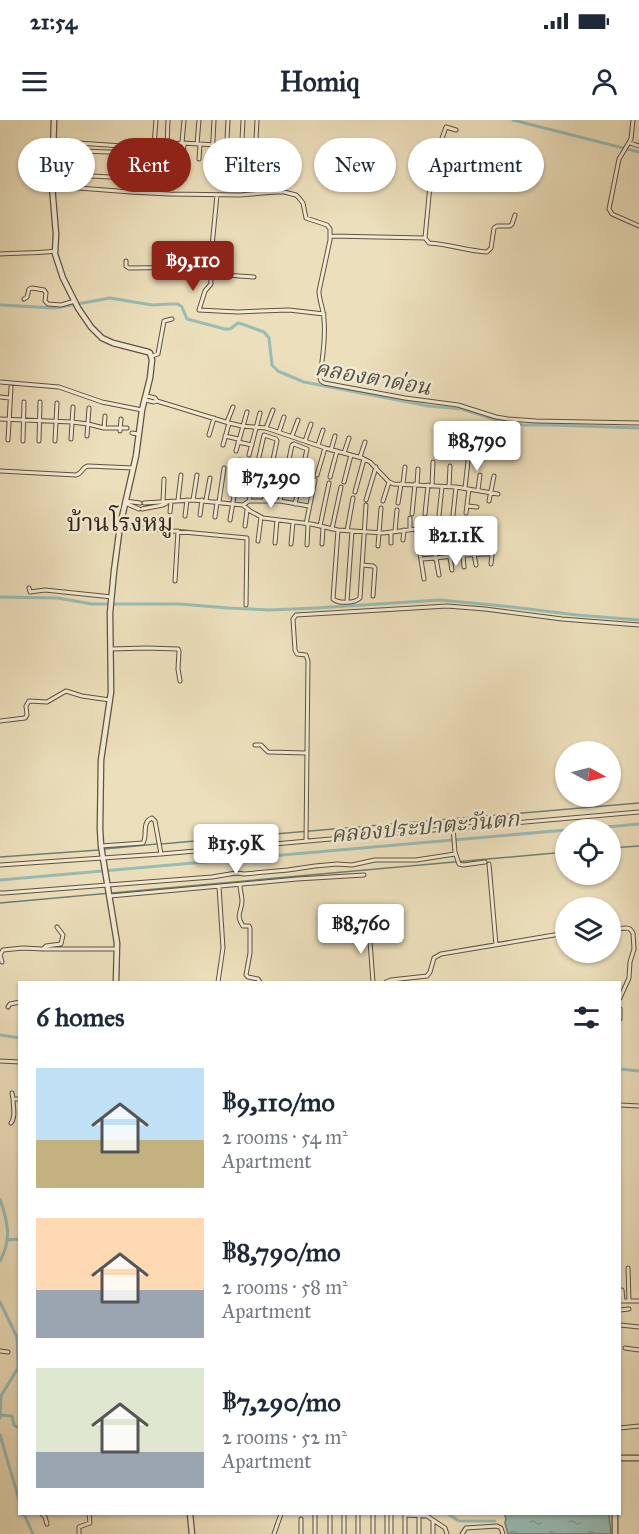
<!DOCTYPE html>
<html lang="en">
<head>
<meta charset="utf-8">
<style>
	:root { --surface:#fff; --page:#f2f2f3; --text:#1f2937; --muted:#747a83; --accent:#8f2418 }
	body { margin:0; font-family:"IM FELL Great Primer","Noto Serif Thai",serif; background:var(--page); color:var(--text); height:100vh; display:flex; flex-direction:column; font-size:22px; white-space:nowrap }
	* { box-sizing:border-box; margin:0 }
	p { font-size:20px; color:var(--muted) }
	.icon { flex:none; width:33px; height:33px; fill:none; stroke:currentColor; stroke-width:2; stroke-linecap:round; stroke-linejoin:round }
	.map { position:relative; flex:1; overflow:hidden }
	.sheet { position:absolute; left:18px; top:861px; width:603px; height:534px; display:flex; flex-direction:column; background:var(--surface); border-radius:0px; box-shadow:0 2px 4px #0004 }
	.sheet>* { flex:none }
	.top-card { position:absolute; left:18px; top:18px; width:603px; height:54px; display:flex; gap:12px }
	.needle { width:39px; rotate:97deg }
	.buttons { position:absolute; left:555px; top:621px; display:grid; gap:12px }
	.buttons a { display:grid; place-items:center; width:66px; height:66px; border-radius:50%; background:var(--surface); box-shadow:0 2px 4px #0004; font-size:30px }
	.price { position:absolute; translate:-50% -51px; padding:0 14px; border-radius:6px; background:#fff; color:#222; font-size:20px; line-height:39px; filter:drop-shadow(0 2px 3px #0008) }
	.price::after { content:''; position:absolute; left:50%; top:36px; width:18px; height:14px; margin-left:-9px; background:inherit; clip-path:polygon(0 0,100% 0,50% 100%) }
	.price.selected { background:var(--accent); color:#fff }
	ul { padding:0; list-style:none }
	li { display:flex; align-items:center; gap:18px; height:150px; padding:0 18px }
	li span { display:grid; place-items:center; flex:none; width:168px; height:120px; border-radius:0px; color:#555 }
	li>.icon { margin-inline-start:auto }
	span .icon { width:72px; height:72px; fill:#fffc; stroke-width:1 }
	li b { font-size:26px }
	h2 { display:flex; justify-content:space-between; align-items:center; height:72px; padding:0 18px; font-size:26px }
	.pill { padding:0 21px; border-radius:27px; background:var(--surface); box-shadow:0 2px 4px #0004; font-size:21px; line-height:54px }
	.pill.selected { background:var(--accent); color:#fff }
	.status { display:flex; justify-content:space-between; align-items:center; height:42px; padding:0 30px; background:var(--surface); direction:ltr }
	.status svg { height:16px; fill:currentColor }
	header { display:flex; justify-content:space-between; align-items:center; height:78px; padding:0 18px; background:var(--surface); font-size:27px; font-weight:800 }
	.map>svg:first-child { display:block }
	.water { fill:url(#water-ripples); stroke:#6f7f76; stroke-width:1.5 }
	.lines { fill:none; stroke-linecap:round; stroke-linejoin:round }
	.stream { stroke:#6f7f76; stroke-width:1.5 }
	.canal { stroke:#99bcb5; stroke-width:3 }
	.minor-casing { stroke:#5e5240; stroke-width:5 }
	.tertiary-casing { stroke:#5e5240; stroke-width:7 }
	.minor { stroke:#f3ead3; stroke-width:3 }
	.tertiary { stroke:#f3ead3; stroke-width:4.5 }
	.labels { text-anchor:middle; stroke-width:5; stroke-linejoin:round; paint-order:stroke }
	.water-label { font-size:22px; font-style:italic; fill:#4f5146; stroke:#f3ead3 }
	.quarter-label { font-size:24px; fill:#2f2317; stroke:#f3ead3 }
</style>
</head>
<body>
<div class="status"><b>21:54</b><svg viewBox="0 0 49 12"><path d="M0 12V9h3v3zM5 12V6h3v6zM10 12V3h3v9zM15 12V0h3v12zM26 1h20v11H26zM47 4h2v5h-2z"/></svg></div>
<header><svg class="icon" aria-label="menu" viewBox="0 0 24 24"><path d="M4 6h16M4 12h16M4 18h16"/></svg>Homiq<svg class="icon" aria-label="person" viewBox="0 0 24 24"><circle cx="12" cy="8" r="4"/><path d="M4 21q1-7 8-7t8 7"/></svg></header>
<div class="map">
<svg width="639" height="1414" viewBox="0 0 639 1414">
	<defs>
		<pattern id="water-ripples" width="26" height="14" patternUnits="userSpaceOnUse" patternTransform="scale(1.5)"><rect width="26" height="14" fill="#99bcb5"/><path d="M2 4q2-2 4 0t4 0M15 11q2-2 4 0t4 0" fill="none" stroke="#84a19b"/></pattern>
	</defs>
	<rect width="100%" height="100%" fill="#ecdfbb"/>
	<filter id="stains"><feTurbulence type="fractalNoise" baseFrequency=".00333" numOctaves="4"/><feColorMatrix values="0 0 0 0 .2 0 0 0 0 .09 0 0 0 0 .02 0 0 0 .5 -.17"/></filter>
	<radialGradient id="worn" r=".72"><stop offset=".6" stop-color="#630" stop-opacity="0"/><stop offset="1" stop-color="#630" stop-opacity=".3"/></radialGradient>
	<path class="water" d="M504,1394H609L611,1414H508L505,1403L506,1398Z"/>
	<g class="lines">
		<path class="stream" d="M227,718L639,683
			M200,720L222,718
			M161,724L195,721
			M610,728L639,726
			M104,729L157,724
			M0,737L99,730
			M0,783L566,732"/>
		<path class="canal" d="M513,0L639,32
			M0,185L55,188L110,178L152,185L171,184H178L182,187L187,199L225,209H230L238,203L242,204L264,212L269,218L272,245L278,251L304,262L429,286L462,289L506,303L523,305H550L639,308
			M0,477L58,478L92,484H180L228,488L269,490L316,488L440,480L503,486L577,495L639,500
			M574,710L639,704
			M0,760L566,710
			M0,915L20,918
			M620,949L639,951
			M0,1079C8,1102 12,1119 0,1141
			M8,1120L20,1119
			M0,1182L17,1217L18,1248L1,1276L0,1298
			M0,1295L12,1296L14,1305L17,1307H20
			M0,1315L20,1383
			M24,1394L33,1414
			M448,1394L459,1401H495"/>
		<defs>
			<path id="minor" d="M633,0L631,19L619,39L609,89L612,94L639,106
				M53,20L72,21L78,23L72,25L54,24
				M78,23L152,28L154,25L156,0
				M182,23L184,0
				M630,23L639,26
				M197,24L199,0
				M167,26L168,0
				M53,28L77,29L82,31L77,33L54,32
				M82,31L162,34L171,24L182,23L267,28
				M183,38L184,24
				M199,39L200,25
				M212,39L214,0
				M226,39L228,0
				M241,40L243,0
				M255,41L257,0
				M52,54L150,59
				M52,66L131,72L170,74L240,75L275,72H284L296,75L299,78L303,83L306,98L327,105L330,109V120L319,171C319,181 324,190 324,200C326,219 322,239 320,258L321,261L324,263L405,278L458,285L496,297L508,299L536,301L639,303
				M275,72L277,44
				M217,75L210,147L211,164L205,171L199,190L237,192L289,190L324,194
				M331,116L425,118L429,123C449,124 467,131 487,132L491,128L494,108L497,106H510L512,104L515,95
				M425,118L431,55L438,46L441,35L440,24L446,7L456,10
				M0,134C18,132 36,134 55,131
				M126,141V146L129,148L210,147
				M211,154L254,157
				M24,179L27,177L29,169L32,168L44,170L46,173L45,181L48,184L61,185L75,181
				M152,236L158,234L164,201L172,199
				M0,262L59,267L102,282L142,290
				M147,276L155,278L157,281
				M0,277L10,278
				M146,280L154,282L157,281L229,303L242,306L266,308L325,328L362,338L370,342L389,362L394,364L456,367L498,374
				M0,299L72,302L88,304L104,308H127
				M227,302L233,287
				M104,308L105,296
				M266,308L273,290
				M120,311L121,299
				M279,312L284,297
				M132,313L139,314
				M209,315L214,298
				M87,316L89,288
				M225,316L238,319
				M292,316L298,300
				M71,319L73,287
				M8,320L11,267
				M23,321L24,282
				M39,321L40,282
				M55,321L57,283
				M305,321L311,304
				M238,322L252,325
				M223,325L229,303
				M318,325L323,310
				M331,330L335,316
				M236,331L247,292
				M344,333L349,318
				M249,335L260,293
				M360,337L365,322
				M0,351L76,355C82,354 82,347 88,346L133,348
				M317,355L325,328
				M330,357L337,331
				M344,362L351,335
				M403,364L405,347
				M417,364L418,349
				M432,366L433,342
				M449,367L450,346
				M465,368L469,332
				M478,370L480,355
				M355,372L364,339
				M178,380L181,355
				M193,380L197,355
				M206,380L210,358
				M366,380L376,347
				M125,381L140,383
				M249,381H280L309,386
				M280,381L292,325L294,324L307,329L295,384
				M383,381L389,362
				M489,381L494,356
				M163,382L164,359
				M219,382L224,348
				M125,383L139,389
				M144,383L193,380L232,384L243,385L250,391L263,398L311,404L338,410L383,413L417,409L419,427L424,459
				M398,383L401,364
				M243,385L249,381L264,315L276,319L277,321L264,381
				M467,386L477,387
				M142,389L163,385L167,383
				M170,392L171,382
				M466,393L469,369
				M412,394L415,364
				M425,394L428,365
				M200,395L202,380
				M439,395L442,367
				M453,395L456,367
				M185,396L187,380
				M215,397L217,382
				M230,400L240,340
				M306,404L315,360
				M120,406L247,418L246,485
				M245,406L247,390
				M320,406L329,363
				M410,408V398
				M332,409L341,367
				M418,409L422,407L423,399
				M338,410L333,479C339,484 355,483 360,478L366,385
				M347,411L353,378
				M395,411L397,390
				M451,415L450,438L452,450
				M403,420L404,410
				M258,421L261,397
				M275,423L277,400
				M391,423V412
				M291,424L293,402
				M322,424L323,408
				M307,425L308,404
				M378,426L381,388
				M476,433L478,417
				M474,434L476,445
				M436,438L439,455
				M421,439C444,438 468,433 492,434
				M435,439L438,402
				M491,444L493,425
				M362,445L373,446L375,448L373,476
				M464,447L463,436L464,416
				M175,461L178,411
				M29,468L30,472L45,470L112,477
				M347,481L352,411
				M111,529L147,528L178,529L179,531L178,549L180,561
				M0,601L25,598L27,595L26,586L29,581L47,582L66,571L82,576L110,580
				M255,625H261L268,632L306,633
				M453,708L455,732L459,744L463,745L485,742
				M306,721L308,541L306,535L297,534L295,530L293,499L296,495L447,486L485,489L562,499L639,505
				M101,726L143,723C148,715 141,702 152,698L155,701L161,734
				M489,744L496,825
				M0,745L161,734L639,692
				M240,765C240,770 242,776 242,781C242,791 235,795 243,806H249L250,808V833L246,855L248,857L258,859L260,862
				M0,773H4L212,757L236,753L244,754L288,750L315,746L337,744L352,745L375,740H416L455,734
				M110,776L297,759L364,755
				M367,803L369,808L373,862
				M610,809L627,808L630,809L633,813L634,829L630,842L629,858L620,878
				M43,829L46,826L61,824L63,815L57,807
				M0,835L3,830L23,828L43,829H117
				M0,835L2,842
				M218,862L223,828L219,767
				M386,862L391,860L427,856L430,852L434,838L441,834L566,813
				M8,887L10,884L20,882
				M620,889V899
				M0,941L20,942
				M12,973L13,979H20
				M620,985L639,986
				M11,1003C16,997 13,986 13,979
				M628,1148L629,1181
				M622,1170L623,1181
				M620,1181H639
				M620,1190L629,1189
				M620,1205L639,1207
				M625,1228L639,1230
				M0,1231L8,1232
				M620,1308L639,1306
				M42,1394L45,1397L47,1404
				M315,1394V1414
				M358,1394V1414
				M391,1394V1414
				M405,1395L427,1396L445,1408L447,1414
				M301,1399V1414
				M79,1414V1407L90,1403L89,1394
				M274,1414L281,1394
				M330,1414V1394
				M344,1414V1394
				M373,1414V1394
				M387,1414V1394
				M405,1414V1395
				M419,1414V1396
				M433,1414V1401
				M462,1414L466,1408L497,1406L501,1408L503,1414"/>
			<path id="tertiary" d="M54,0L52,66L56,114L55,134L63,158L78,188L91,207L102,218L113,223L148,232L150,233L152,240L150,258L142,290L136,336L120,406L114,451L110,493L111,572L101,640L100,709L101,726L117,823L116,862
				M620,1338H639
				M190,1394L192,1414
				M615,1394V1414"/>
		</defs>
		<use href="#minor" class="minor-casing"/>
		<use href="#tertiary" class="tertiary-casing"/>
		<use href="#minor" class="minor"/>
		<use href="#tertiary" class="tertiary"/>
	</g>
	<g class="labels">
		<g class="water-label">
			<text transform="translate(373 257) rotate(10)" y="8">คลองตาด่อน</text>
			<text transform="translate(425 706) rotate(-5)" y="8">คลองประปาตะวันตก</text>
		</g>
		<g class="quarter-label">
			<text x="120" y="411">บ้านโรงหมู</text>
		</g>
	</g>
	<rect width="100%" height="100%" filter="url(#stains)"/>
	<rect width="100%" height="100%" fill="url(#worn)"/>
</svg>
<div class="buttons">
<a><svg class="needle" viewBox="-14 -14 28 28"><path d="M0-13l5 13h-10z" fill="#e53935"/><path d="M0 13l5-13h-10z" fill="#747a83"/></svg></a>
<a><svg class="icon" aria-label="locate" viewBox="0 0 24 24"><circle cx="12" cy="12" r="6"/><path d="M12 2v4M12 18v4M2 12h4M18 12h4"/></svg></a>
<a><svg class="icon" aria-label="layers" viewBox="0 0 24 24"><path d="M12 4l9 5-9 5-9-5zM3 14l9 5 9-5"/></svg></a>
</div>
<b class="price selected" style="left:193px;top:172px">฿9,110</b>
<b class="price" style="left:477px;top:352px">฿8,790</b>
<b class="price" style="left:271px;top:389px">฿7,290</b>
<b class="price" style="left:456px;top:447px">฿21.1K</b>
<b class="price" style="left:236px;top:755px">฿15.9K</b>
<b class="price" style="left:361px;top:835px">฿8,760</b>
<div class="top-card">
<a class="pill">Buy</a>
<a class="pill selected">Rent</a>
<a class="pill">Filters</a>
<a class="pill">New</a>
<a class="pill">Apartment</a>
</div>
<section class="sheet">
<h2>6 homes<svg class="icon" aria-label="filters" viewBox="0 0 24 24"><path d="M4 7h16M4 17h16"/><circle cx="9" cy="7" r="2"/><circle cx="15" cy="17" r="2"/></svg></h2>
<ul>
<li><span style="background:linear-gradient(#bfe0f5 60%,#c2b280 0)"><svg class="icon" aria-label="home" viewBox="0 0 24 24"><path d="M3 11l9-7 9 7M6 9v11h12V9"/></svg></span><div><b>฿9,110/mo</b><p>2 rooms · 54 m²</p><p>Apartment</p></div></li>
<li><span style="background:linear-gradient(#ffd9b3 60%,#9aa5b1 0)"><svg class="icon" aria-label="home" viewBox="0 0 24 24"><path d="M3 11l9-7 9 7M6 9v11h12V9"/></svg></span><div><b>฿8,790/mo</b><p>2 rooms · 58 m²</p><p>Apartment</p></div></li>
<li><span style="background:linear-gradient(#dfe7d0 70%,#9aa5b1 0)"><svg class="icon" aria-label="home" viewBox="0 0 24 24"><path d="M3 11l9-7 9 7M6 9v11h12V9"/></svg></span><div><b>฿7,290/mo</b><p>2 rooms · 52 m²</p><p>Apartment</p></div></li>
</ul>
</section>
</div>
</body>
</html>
